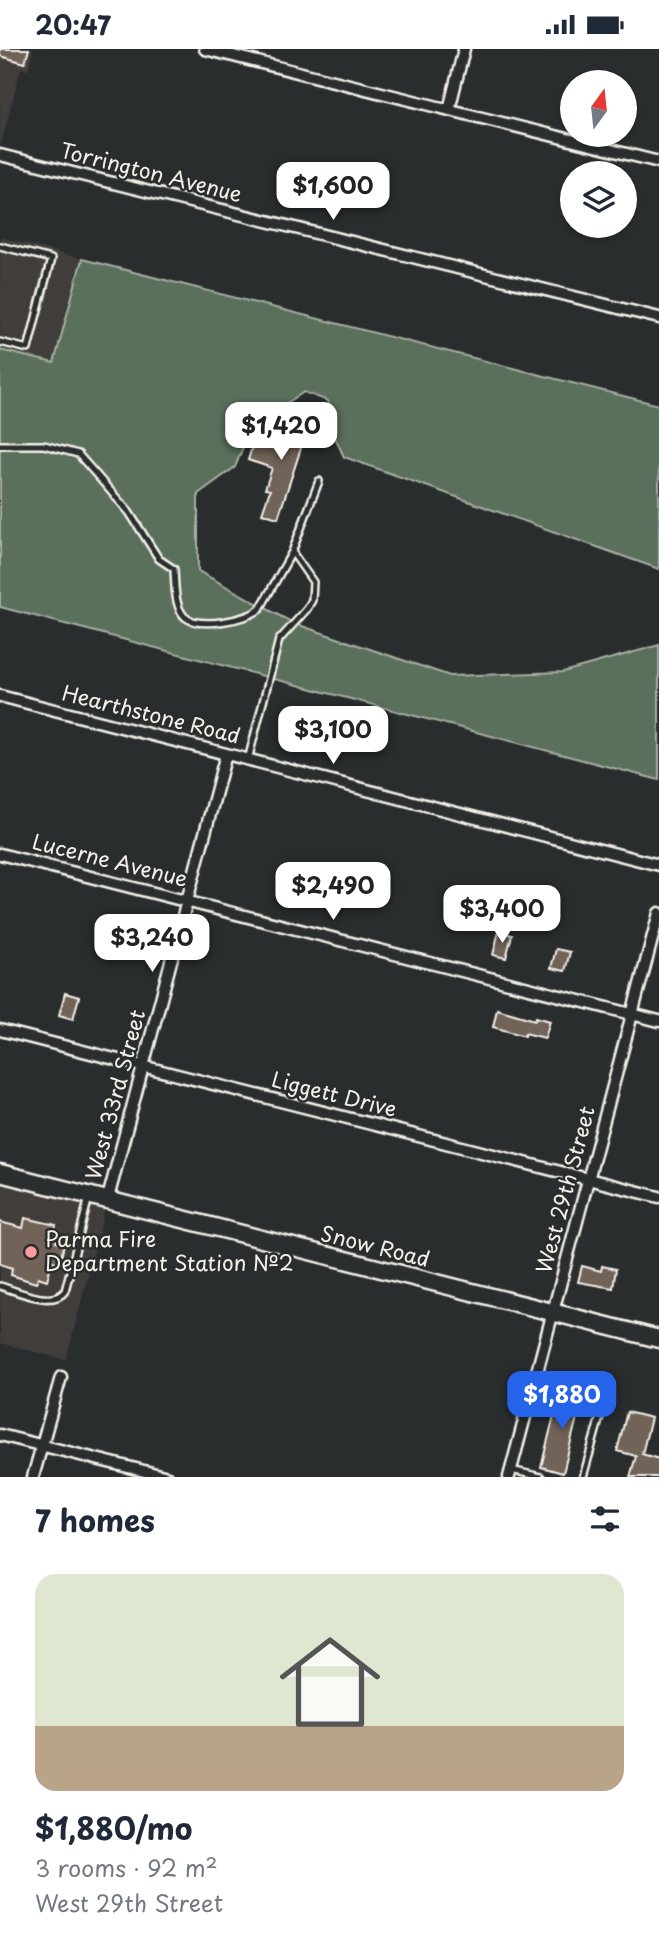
<!DOCTYPE html>
<html lang="en">
<head>
<meta charset="utf-8">
<style>
	:root { --surface:#fff; --page:#f2f2f3; --text:#1f2937; --muted:#747a83; --line:#e0e1e3; --accent:#2563eb }
	body { margin:0; font-family:"Playpen Sans",sans-serif; background:var(--page); color:var(--text); height:100vh; display:flex; flex-direction:column; font-size:26px; white-space:nowrap }
	* { box-sizing:border-box; margin:0 }
	p { font-size:23px; color:var(--muted) }
	.icon { flex:none; width:38px; height:38px; fill:none; stroke:currentColor; stroke-width:2; stroke-linecap:round; stroke-linejoin:round }
	.map { position:relative; height:1428px; overflow:hidden }
	.details { display:flex; flex-direction:column; background:var(--surface); flex:1 }
	.details>* { flex:none }
	.needle { width:46px; rotate:15deg }
	.controls { position:absolute; left:560px; top:21px; display:grid; gap:14px }
	.controls a { display:grid; place-items:center; width:77px; height:77px; border-radius:50%; background:var(--surface); box-shadow:0 2px 5px #0004; font-size:35px }
	.price { position:absolute; translate:-50% -60px; padding:0 16px; border-radius:14px; background:#fff; color:#222; font-size:23px; line-height:46px; filter:drop-shadow(0 2px 4px #0008) }
	.price::after { content:''; position:absolute; left:50%; top:42px; width:21px; height:16px; margin-left:-10px; background:inherit; clip-path:polygon(0 0,100% 0,50% 100%) }
	.price.selected { background:var(--accent); color:#fff }
	ul { padding:0; list-style:none }
	li { display:grid; align-content:center; gap:14px; height:371px; padding:0 35px }
	li+li { border-top:2px solid var(--line) }
	li span { display:grid; place-items:center; height:217px; border-radius:21px; color:#555 }
	li>.icon { margin-inline-start:auto }
	span .icon { width:126px; height:126px; fill:#fffc; stroke-width:1 }
	li b { font-size:30px }
	h2 { display:flex; justify-content:space-between; align-items:center; height:84px; padding:0 35px; font-size:30px }
	.status { display:flex; justify-content:space-between; align-items:center; height:49px; padding:0 35px; background:var(--surface); direction:ltr }
	.status svg { height:19px; fill:currentColor }
	.map>svg:first-child { display:block }
	.built { fill:#3f3e3b }
	.green { fill:#5a705b; stroke:#a7b0a2; stroke-width:2 }
	.building { fill:#716458; stroke:#f4f1e8; stroke-width:2 }
	.lines { fill:none; stroke-linecap:round; stroke-linejoin:round }
	.lane-casing { stroke:#f4f1e8; stroke-width:10 }
	.street-casing { stroke:#f4f1e8; stroke-width:15 }
	.primary-casing { stroke:#f4f1e8; stroke-width:21 }
	.lane { stroke:#2a2d2e; stroke-width:5 }
	.street { stroke:#2a2d2e; stroke-width:10 }
	.primary { stroke:#2a2d2e; stroke-width:16 }
	.poi-dot { fill:#ff9aa2; stroke:#2a2d2e; stroke-width:2.5 }
	.labels { text-anchor:middle; stroke-width:5; stroke-linejoin:round; paint-order:stroke }
	.street-label { font-size:21px; fill:#f4f1e8; stroke:#2a2d2e }
	.poi-label { font-size:21px; fill:#f4f1e8; stroke:#2a2d2e; text-anchor:start }
</style>
</head>
<body>
<div class="status"><b>20:47</b><svg viewBox="0 0 49 12"><path d="M0 12V9h3v3zM5 12V6h3v6zM10 12V3h3v9zM15 12V0h3v12zM26 1h20v11H26zM47 4h2v5h-2z"/></svg></div>
<div class="map">
<svg width="659" height="1428" viewBox="0 0 659 1428">
	<rect width="100%" height="100%" fill="#2a2d2e"/>
	<filter id="ink" filterUnits="userSpaceOnUse"><feTurbulence type="fractalNoise" baseFrequency=".0143" numOctaves="2"/><feDisplacementMap in="SourceGraphic" scale="14" xChannelSelector="R" yChannelSelector="G"/><feConvolveMatrix kernelMatrix="1 2 1 2 8 2 1 2 1" color-interpolation-filters="sRGB"/></filter>
	<g filter="url(#ink)">
		<path class="built" d="M0,0H33L28,21L21,19L0,99Z
			M0,188L82,210L54,315L0,301Z
			M0,1124L107,1153L66,1311L0,1294Z"/>
		<path class="green" d="M82,210L659,356V520L344,408L334,386L328,352L304,343L252,376L235,418L198,445V522L293,574L450,627L563,623L659,596V731L0,558V301L54,314Z"/>
		<path class="building" d="M0,0H29L25,14L0,7Z
			M298,359L311,363L308,374L313,375L310,385L306,384L278,469L262,464L270,441L265,440L272,419L248,411L255,388L264,390L262,395L283,402Z
			M499,882L512,886L506,909L493,906Z
			M556,900L570,903L565,922L551,919Z
			M65,944L79,948L73,970L59,966Z
			M497,960L535,971L536,968L550,972L545,989L525,984V987L493,978Z
			M25,1169L56,1176L55,1181L59,1182L56,1193L64,1195L60,1214L52,1212L47,1231L38,1228L36,1234L11,1226L12,1219L0,1215V1173L23,1179Z
			M582,1217L601,1222L602,1217L616,1220L613,1239L578,1233Z
			M561,1339L583,1345L563,1424L541,1418Z
			M627,1363L651,1369L642,1405L659,1410V1428H630L636,1407L617,1402Z"/>
		<g class="lines">
			<defs>
				<path id="lane" d="M0,197L51,210L28,300L0,293
					M0,396H44L78,405L129,463L159,510L174,520C175,534 174,558 185,568C199,580 247,571 260,560L292,503L319,432
					M248,711L279,591L307,560L312,551L313,533L292,503
					M0,1237C17,1242 53,1259 65,1242L89,1148
					M511,1421L541,1428
					M583,1428L602,1361"/>
				<path id="street" d="M205,0L659,113
					M449,61L464,0
					M0,106L659,269
					M0,647L659,816
					M0,805L659,972
					M0,981L659,1148
					M107,1153L226,705
					M0,1386L168,1428
					M33,1428L61,1328
					M509,1428L659,864"/>
				<path id="primary" d="M0,1124L659,1290"/>
			</defs>
			<use href="#lane" class="lane-casing"/>
			<use href="#street" class="street-casing"/>
			<use href="#primary" class="primary-casing"/>
			<use href="#lane" class="lane"/>
			<use href="#street" class="street"/>
			<use href="#primary" class="primary"/>
		</g>
	</g>
	<circle class="poi-dot" cx="31" cy="1203" r="7"/>
	<g class="labels">
		<g class="street-label">
			<text transform="translate(151 124) rotate(14)" y="7">Torrington Avenue</text>
			<text transform="translate(151 666) rotate(14)" y="7">Hearthstone Road</text>
			<text transform="translate(110 812) rotate(14)" y="7">Lucerne Avenue</text>
			<text transform="translate(116 1046) rotate(-75)" y="7">West 33rd Street</text>
			<text transform="translate(334 1046) rotate(14)" y="7">Liggett Drive</text>
			<text transform="translate(566 1141) rotate(-75)" y="7">West 29th Street</text>
			<text transform="translate(375 1198) rotate(14)" y="7">Snow Road</text>
		</g>
		<g class="poi-label">
			<text x="45" y="1198">Parma Fire<tspan x="45" dy="24">Department Station №2</tspan></text>
		</g>
	</g>
</svg>
<div class="controls">
<a><svg class="needle" viewBox="-14 -14 28 28"><path d="M0-13l5 13h-10z" fill="#e53935"/><path d="M0 13l5-13h-10z" fill="#747a83"/></svg></a>
<a><svg class="icon" aria-label="layers" viewBox="0 0 24 24"><path d="M12 4l9 5-9 5-9-5zM3 14l9 5 9-5"/></svg></a>
</div>
<b class="price" style="left:333px;top:173px">$1,600</b>
<b class="price" style="left:281px;top:413px">$1,420</b>
<b class="price" style="left:333px;top:717px">$3,100</b>
<b class="price" style="left:333px;top:873px">$2,490</b>
<b class="price" style="left:502px;top:896px">$3,400</b>
<b class="price" style="left:152px;top:925px">$3,240</b>
<b class="price selected" style="left:562px;top:1382px">$1,880</b>
</div>
<section class="details">
<h2>7 homes<svg class="icon" aria-label="filters" viewBox="0 0 24 24"><path d="M4 7h16M4 17h16"/><circle cx="9" cy="7" r="2"/><circle cx="15" cy="17" r="2"/></svg></h2>
<ul>
<li><span style="background:linear-gradient(#dfe7d0 70%,#b9a48a 0)"><svg class="icon" aria-label="home" viewBox="0 0 24 24"><path d="M3 11l9-7 9 7M6 9v11h12V9"/></svg></span><div><b>$1,880/mo</b><p>3 rooms · 92 m²</p><p>West 29th Street</p></div></li>
</ul>
</section>
</body>
</html>
